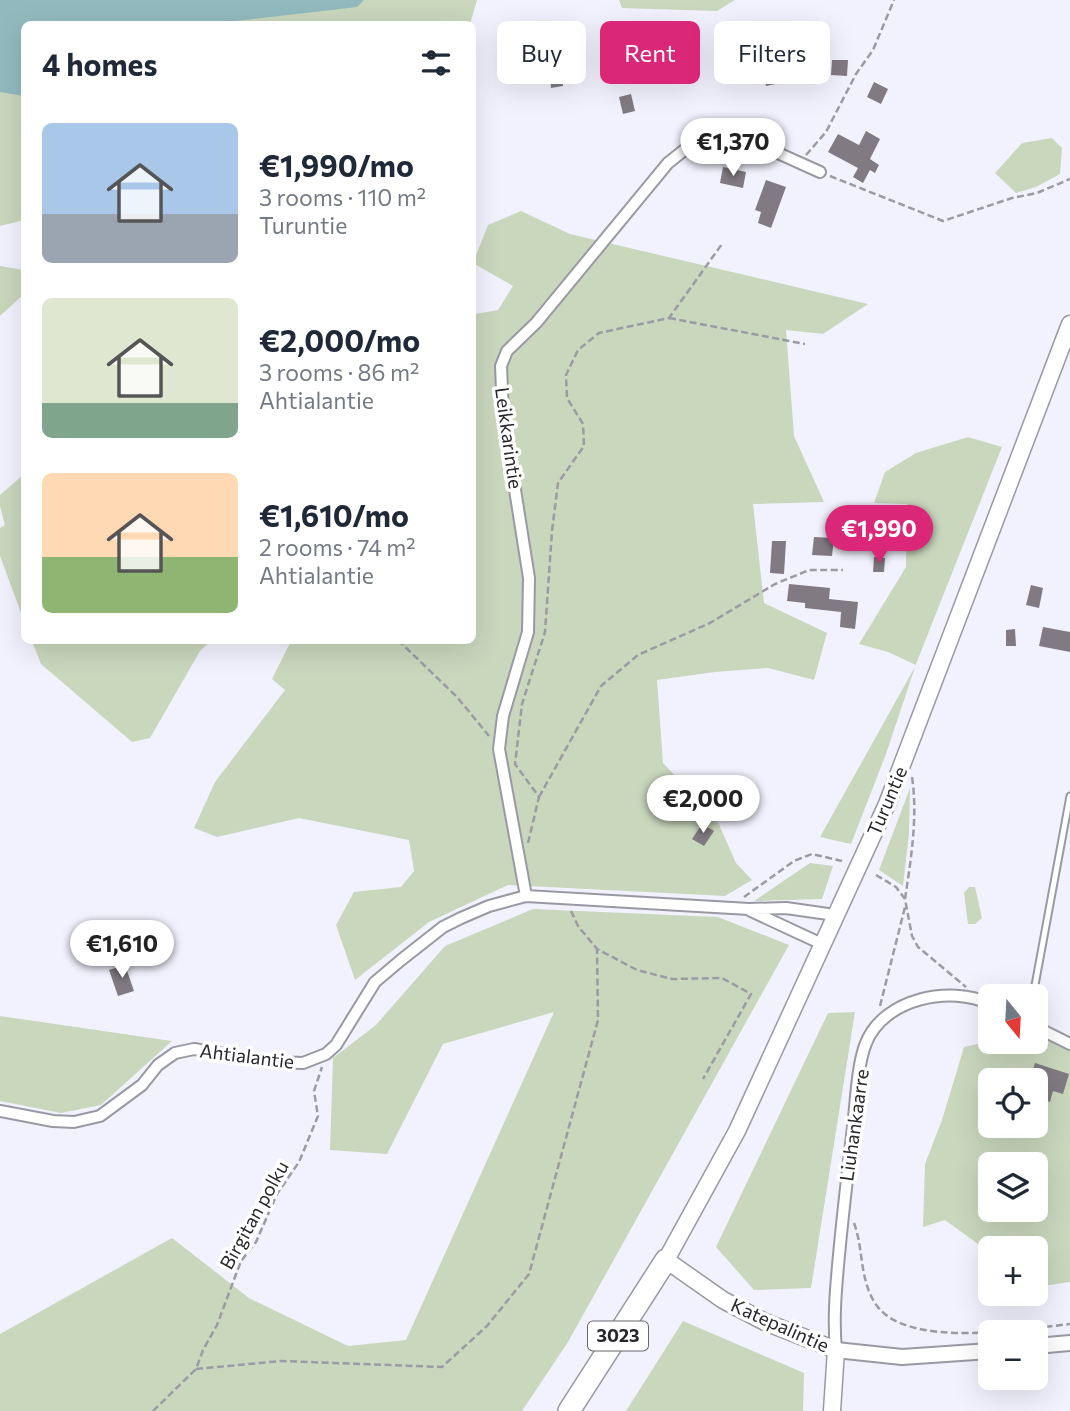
<!DOCTYPE html>
<html lang="en">
<head>
<meta charset="utf-8">
<style>
	:root { --surface:#fff; --page:#f6f6f7; --text:#1f2937; --muted:#747a83; --accent:#db2777 }
	body { margin:0; font-family:Commissioner,sans-serif; background:var(--page); color:var(--text); height:100vh; display:flex; flex-direction:column; font-size:26px; white-space:nowrap }
	* { box-sizing:border-box; margin:0 }
	p { font-size:23px; color:var(--muted) }
	.icon { flex:none; width:38px; height:38px; fill:none; stroke:currentColor; stroke-width:2; stroke-linecap:round; stroke-linejoin:round }
	.map { position:relative; flex:1; overflow:hidden }
	.sheet { position:absolute; left:21px; top:21px; width:455px; height:623px; display:flex; flex-direction:column; background:var(--surface); border-radius:10px; box-shadow:0 7px 28px #0002 }
	.sheet>* { flex:none }
	.hud { position:absolute; left:497px; top:21px; width:467px; height:63px; display:flex; gap:14px }
	.needle { width:46px; rotate:162deg }
	.fabs { position:absolute; left:978px; top:984px; display:grid; gap:14px }
	.fabs a { display:grid; place-items:center; width:70px; height:70px; border-radius:10px; background:var(--surface); box-shadow:0 7px 28px #0002; font-size:35px }
	.price { position:absolute; translate:-50% -60px; padding:0 16px; border-radius:24px; background:#fff; color:#222; font-size:23px; line-height:46px; filter:drop-shadow(0 2px 4px #0008) }
	.price::after { content:''; position:absolute; left:50%; top:42px; width:21px; height:16px; margin-left:-10px; background:inherit; clip-path:polygon(0 0,100% 0,50% 100%) }
	.price.active { background:var(--accent); color:#fff }
	ul { padding:0; list-style:none }
	li { display:flex; align-items:center; gap:21px; height:175px; padding:0 21px }
	li span { display:grid; place-items:center; flex:none; width:196px; height:140px; border-radius:10px; color:#555 }
	li>.icon { margin-inline-start:auto }
	span .icon { width:84px; height:84px; fill:#fffc; stroke-width:1 }
	li b { font-size:30px }
	h2 { display:flex; justify-content:space-between; align-items:center; height:84px; padding:0 21px; font-size:30px }
	.tag { padding:0 24px; border-radius:10px; background:var(--surface); box-shadow:0 7px 28px #0002; font-size:24px; line-height:63px }
	.tag.active { background:var(--accent); color:#fff }
	.map>svg:first-child { display:block }
	.green { fill:#c9d7bd; fill-rule:evenodd }
	.water { fill:#92babe }
	.building { fill:#817a82 }
	.lines { fill:none; stroke-linecap:round; stroke-linejoin:round }
	.service-casing { stroke:#9999a4; stroke-width:9 }
	.minor-casing { stroke:#9999a4; stroke-width:14 }
	.tertiary-casing { stroke:#9999a4; stroke-width:18 }
	.secondary-casing { stroke:#9999a4; stroke-width:19 }
	.motorway-casing { stroke:#9999a4; stroke-width:24 }
	.path { stroke:#9b9ba4; stroke-width:2.5; stroke-dasharray:7 3.5; stroke-linecap:butt }
	.service { stroke:#fff; stroke-width:5 }
	.minor { stroke:#fff; stroke-width:10 }
	.tertiary { stroke:#fff; stroke-width:14 }
	.secondary { stroke:#fff; stroke-width:16 }
	.motorway { stroke:#fff; stroke-width:21 }
	.labels { text-anchor:middle; stroke-width:7; stroke-linejoin:round; paint-order:stroke }
	.shield { fill:#fff; stroke:#67676b; stroke-width:2 }
	.shield-label { font-size:18px; font-weight:bold; fill:#26262b }
	.street-label { font-size:19px; fill:#26262b; stroke:#fff }
</style>
</head>
<body>
<div class="map">
<svg width="1070" height="1411" viewBox="0 0 1070 1411">
	<rect width="100%" height="100%" fill="#f2f2fe"/>
	<path class="green" d="M0,0H477L470,24H24V220L0,226Z
		M619,0H735L717,11L622,8Z
		M1052,138L1062,148L1060,174L1036,187L1016,193L995,173L1022,143Z
		M521,211L570,234L868,304L823,334L786,330L794,436L824,502L753,504L764,603L827,633L814,680L768,668L715,672L657,680L663,763L717,820L736,863L752,880L725,896L508,885L429,922L355,980L336,925L354,892L401,887L414,871L409,840L299,818L217,837L194,828L215,782L285,690L272,679L291,641L472,640L473,318L475,314L498,310L513,286L473,263L488,225Z
		M0,266L24,270V294L0,316Z
		M968,437L1002,447L916,664L886,754L851,844L820,837L916,665L888,652L859,644L906,567L907,504L874,503L885,472L916,453Z
		M24,474V621L0,556V528L5,525L0,506V495Z
		M32,641V640L211,641L200,651L150,738L132,742L41,664Z
		M910,788L909,833L903,886L879,870Z
		M810,863L833,866L822,899L754,901Z
		M969,887H975L982,918L975,924H968L964,893Z
		M533,909L718,917L789,945L568,1342L522,1411H0V1334L172,1238L249,1298L348,1346L406,1340L554,1012L443,1044L387,1154L330,1150L333,1058L376,1025L445,946Z
		M855,1012L811,1288L754,1290L716,1247L828,1013Z
		M0,1016L172,1041L101,1105L61,1113L0,1101Z
		M1036,1034L1070,1047V1282L1036,1287V1248H990V1270L978,1244L945,1220L923,1227L925,1164L942,1120L964,1047L991,1041H1036ZM990,1080H1036V1125H990ZM990,1164H1036V1209H990Z
		M683,1321L804,1373L803,1411H626Z"/>
	<path class="water" d="M0,0H364L357,7L210,24H24V96L0,92Z"/>
	<path class="building" d="M615,38L617,60L602,62L601,39Z
		M728,56L741,59L736,80L723,77Z
		M801,60L804,78L766,86L762,68Z
		M832,60H848L847,76L831,75Z
		M561,63L563,86L551,88L549,64Z
		M685,63L686,82L638,84V70H643V64Z
		M874,82L888,89L881,104L867,97Z
		M631,94L635,111L623,114L619,97Z
		M866,131L880,139L870,159L879,165L875,173L870,170L863,183L853,177L858,168L828,152L838,134L859,145Z
		M723,167L746,172L743,188L720,183Z
		M766,180L786,187L771,228L758,223L761,212L755,210Z
		M814,537L834,538L832,556L812,555Z
		M772,541H786L784,574L770,573Z
		M874,557L885,558L884,572H873Z
		M789,584L830,588L829,599L858,602L855,629L840,627L841,612L805,608V603L787,601Z
		M1031,585L1043,588L1039,608L1026,605Z
		M1043,627L1070,632V652L1039,646Z
		M1015,629L1016,646H1006V630Z
		M702,824L714,831L704,846L692,839Z
		M148,920L150,927L160,924L167,947L136,957L128,935L135,932L133,925Z
		M125,965L134,991L118,996L109,970Z
		M1035,1063L1069,1074L1063,1094L1053,1091L1050,1102L1036,1098V1080H1030Z"/>
	<g class="lines">
		<defs>
			<path id="service" d="M1033,996L1070,796"/>
			<path id="minor" d="M526,896L499,749L503,716L528,632L529,578L503,414L501,366L507,351L536,323L668,163L707,132L717,129L729,131L820,172
				M751,911L822,944
				M1036,1027L1070,1044
				M0,1111L53,1121L74,1122L100,1116L142,1085L158,1065L175,1053L194,1049L271,1062L303,1063L326,1054L336,1045L375,982L401,960L443,927L461,918L489,906L526,896L749,909L786,908L835,915
				M836,1350C833,1318 836,1287 839,1255C843,1212 848,1170 853,1127C856,1103 857,1065 866,1043C884,998 951,985 990,1004"/>
			<path id="tertiary" d="M1036,1346L1070,1343
				M836,1350L902,1357L990,1351"/>
			<path id="secondary" d="M832,1411L836,1350L765,1322L723,1300L666,1260L737,1131L887,804L1070,324"/>
			<path id="motorway" d="M569,1411L666,1260"/>
		</defs>
		<use href="#service" class="service-casing"/>
		<use href="#minor" class="minor-casing"/>
		<use href="#tertiary" class="tertiary-casing"/>
		<use href="#secondary" class="secondary-casing"/>
		<use href="#motorway" class="motorway-casing"/>
		<path class="path" d="M806,155L826,132L856,74L873,50L894,0
			M830,176L943,221L1012,198L1037,193L1070,179
			M669,318L805,344
			M398,640L457,697L489,736
			M539,797L601,686L638,655L710,623L775,584L809,570H843
			M528,843L539,797L515,764L522,704L545,632L552,531L558,483L584,446L583,424L567,398L566,375L578,350L599,333L669,318L722,244
			M876,875L896,887L905,899L912,936L918,947L966,987
			M744,897L794,861L812,854L842,861
			M905,899C911,859 918,816 912,777
			M571,911L578,926L597,949L637,970L672,979L722,978L751,994L703,1079
			M880,1006L905,907
			M854,1223C864,1250 859,1281 877,1306C909,1349 1023,1329 1070,1324
			M196,1369L281,1361L442,1367L487,1326L529,1274L598,1020L597,949
			M153,1411L196,1369L203,1350L217,1325L241,1261L256,1242L277,1194L299,1162L318,1116L314,1091L322,1067"/>
		<use href="#service" class="service"/>
		<use href="#minor" class="minor"/>
		<use href="#tertiary" class="tertiary"/>
		<use href="#secondary" class="secondary"/>
		<use href="#motorway" class="motorway"/>
	</g>
	<g class="labels">
		<rect class="shield" x="588" y="1321.5" width="60" height="29" rx="5"/>
		<g class="shield-label">
			<text x="618" y="1342">3023</text>
		</g>
		<g class="street-label">
			<text transform="translate(509 438) rotate(82)" y="7">Leikkarintie</text>
			<text transform="translate(887 801) rotate(-67)" y="7">Turuntie</text>
			<text transform="translate(247 1056) rotate(7)" y="7">Ahtialantie</text>
			<text transform="translate(854 1125) rotate(-82)" y="7">Liuhankaarre</text>
			<text transform="translate(254 1215) rotate(-61)" y="7">Birgitan polku</text>
			<text transform="translate(780 1325) rotate(24)" y="7">Katepalintie</text>
		</g>
	</g>
</svg>
<div class="fabs">
<a><svg class="needle" viewBox="-14 -14 28 28"><path d="M0-13l5 13h-10z" fill="#e53935"/><path d="M0 13l5-13h-10z" fill="#747a83"/></svg></a>
<a><svg class="icon" aria-label="locate" viewBox="0 0 24 24"><circle cx="12" cy="12" r="6"/><path d="M12 2v4M12 18v4M2 12h4M18 12h4"/></svg></a>
<a><svg class="icon" aria-label="layers" viewBox="0 0 24 24"><path d="M12 4l9 5-9 5-9-5zM3 14l9 5 9-5"/></svg></a>
<a>+</a>
<a>−</a>
</div>
<b class="price" style="left:733px;top:178px">€1,370</b>
<b class="price active" style="left:879px;top:565px">€1,990</b>
<b class="price" style="left:703px;top:835px">€2,000</b>
<b class="price" style="left:122px;top:980px">€1,610</b>
<div class="hud">
<a class="tag">Buy</a>
<a class="tag active">Rent</a>
<a class="tag">Filters</a>
</div>
<section class="sheet">
<h2>4 homes<svg class="icon" aria-label="filters" viewBox="0 0 24 24"><path d="M4 7h16M4 17h16"/><circle cx="9" cy="7" r="2"/><circle cx="15" cy="17" r="2"/></svg></h2>
<ul>
<li><span style="background:linear-gradient(#a9c7e8 65%,#9aa5b1 0)"><svg class="icon" aria-label="home" viewBox="0 0 24 24"><path d="M3 11l9-7 9 7M6 9v11h12V9"/></svg></span><div><b>€1,990/mo</b><p>3 rooms · 110 m²</p><p>Turuntie</p></div></li>
<li><span style="background:linear-gradient(#dfe7d0 75%,#7fa58c 0)"><svg class="icon" aria-label="home" viewBox="0 0 24 24"><path d="M3 11l9-7 9 7M6 9v11h12V9"/></svg></span><div><b>€2,000/mo</b><p>3 rooms · 86 m²</p><p>Ahtialantie</p></div></li>
<li><span style="background:linear-gradient(#ffd9b3 60%,#8fb573 0)"><svg class="icon" aria-label="home" viewBox="0 0 24 24"><path d="M3 11l9-7 9 7M6 9v11h12V9"/></svg></span><div><b>€1,610/mo</b><p>2 rooms · 74 m²</p><p>Ahtialantie</p></div></li>
</ul>
</section>
</div>
</body>
</html>
